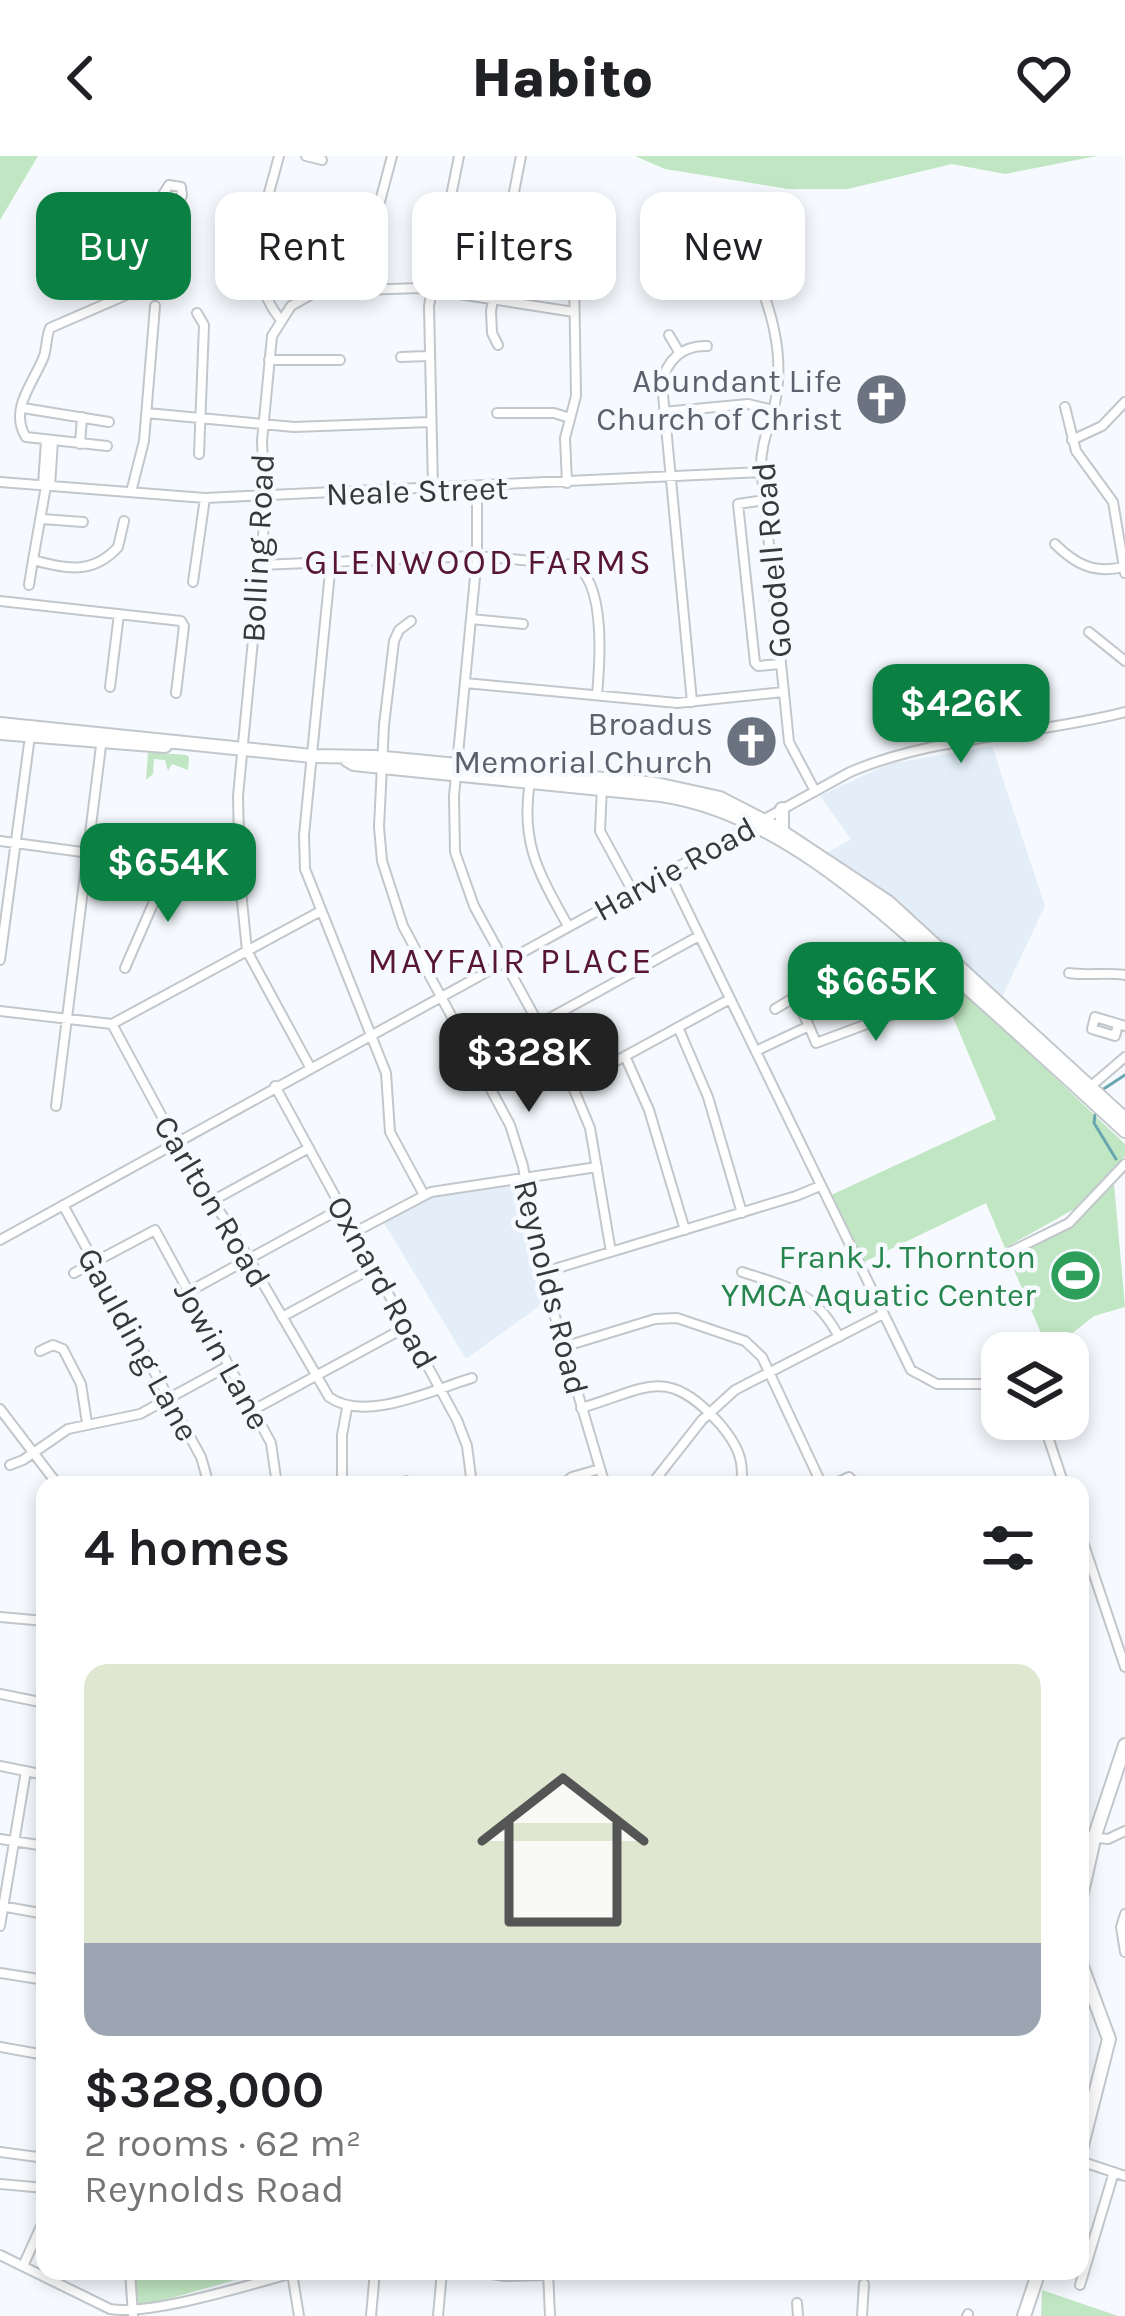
<!DOCTYPE html>
<html lang="en">
<head>
<meta charset="utf-8">
<style>
	:root { --surface:#fff; --page:#f2f2f2; --text:#202124; --muted:#757577; --line:#e0e0e0; --accent:#0b8043 }
	body { margin:0; font-family:Karla,sans-serif; background:var(--page); color:var(--text); height:100vh; display:flex; flex-direction:column; font-size:45px; white-space:nowrap }
	* { box-sizing:border-box; margin:0 }
	p { font-size:39px; color:var(--muted) }
	.icon { flex:none; width:66px; height:66px; fill:none; stroke:currentColor; stroke-width:2; stroke-linecap:round; stroke-linejoin:round }
	.map { position:relative; flex:1; overflow:hidden }
	.sheet { position:absolute; left:36px; top:1320px; width:1053px; height:804px; display:flex; flex-direction:column; background:var(--surface); border-radius:24px; box-shadow:0 6px 18px #0003 }
	.sheet>* { flex:none }
	.guide { position:absolute; left:36px; top:36px; width:1053px; height:108px; display:flex; gap:24px }
	.buttons { position:absolute; left:981px; top:1176px; display:grid; gap:24px }
	.buttons a { display:grid; place-items:center; width:108px; height:108px; border-radius:24px; background:var(--surface); box-shadow:0 6px 18px #0003; font-size:60px }
	.price { position:absolute; translate:-50% -102px; padding:0 27px; border-radius:24px; background:var(--accent); color:#fff; font-size:39px; line-height:78px; filter:drop-shadow(0 3px 6px #0008) }
	.price::after { content:''; position:absolute; left:50%; top:72px; width:36px; height:27px; margin-left:-18px; background:inherit; clip-path:polygon(0 0,100% 0,50% 100%) }
	.price.on { background:#222; color:#fff }
	ul { padding:0; list-style:none }
	li { display:grid; align-content:center; gap:24px; height:636px; padding:0 48px }
	li+li { border-top:3px solid var(--line) }
	li span { display:grid; place-items:center; height:372px; border-radius:24px; color:#555 }
	li>.icon { margin-inline-start:auto }
	span .icon { width:216px; height:216px; fill:#fffc; stroke-width:1 }
	li b { font-size:51px }
	h2 { display:flex; justify-content:space-between; align-items:center; height:144px; padding:0 48px; font-size:51px }
	.chip { padding:0 42px; border-radius:24px; background:var(--surface); box-shadow:0 6px 18px #0003; font-size:42px; line-height:108px }
	.chip.on { background:var(--accent); color:#fff }
	header { display:flex; justify-content:space-between; align-items:center; height:156px; padding:0 48px; background:var(--surface); font-size:54px; font-weight:800 }
	.map>svg:first-child { display:block }
	.built { fill:#e3eef8 }
	.green { fill:#c1e6c3 }
	.lines { fill:none; stroke-linecap:round; stroke-linejoin:round }
	.stream { stroke:#68a6af; stroke-width:3 }
	.minor-casing { stroke:#c2c7cc; stroke-width:12 }
	.major-casing { stroke:#c2c7cc; stroke-width:16 }
	.minor { stroke:#fff; stroke-width:8 }
	.major { stroke:#fff; stroke-width:12 }
	.labels { text-anchor:middle; stroke-width:9; stroke-linejoin:round; paint-order:stroke }
	.worship-label { font-size:33px; fill:#5b616d; stroke:#f6fafe; text-anchor:end }
	.street-label { font-size:33px; fill:#363839; stroke:#f6fafe }
	.leisure-label { font-size:33px; fill:#27864d; stroke:#f6fafe; text-anchor:end }
	.neighbourhood-label { font-size:36px; letter-spacing:3px; fill:#571635; stroke:#f6fafe }
</style>
</head>
<body>
<header><svg class="icon" aria-label="back" viewBox="0 0 24 24"><path d="M15 5l-7 7 7 7"/></svg>Habito<svg class="icon" aria-label="heart" viewBox="0 0 24 24"><path d="M12 20l-8-8c-3-5 5-10 8-4 3-6 11-1 8 4z"/></svg></header>
<div class="map">
<svg width="1125" height="2160" viewBox="0 0 1125 2160">
	<rect width="100%" height="100%" fill="#f6fafe"/>
	<path class="built" d="M992,590L1045,750L1002,841L912,758L827,697L851,683L820,640L888,608Z
		M522,1027L545,1146L466,1203L384,1067L427,1041Z"/>
	<path class="green" d="M0,0H38L0,64Z
		M635,0H1097L1005,18L952,8L848,33H789L665,13Z
		M148,596L186,599L189,601L188,614L172,608L168,615L165,604L154,603L153,618L146,624Z
		M965,836L1125,988V1000L1076,1052L1005,1092L986,1047L862,1107L829,1040L996,963L947,847Z
		M1114,1028L1125,1151L1094,1160L1049,1196L1009,1102L1070,1070Z
		M133,2115H267L136,2152Z
		M1042,2134L1118,2160H1041Z"/>
	<g class="lines">
		<path class="stream" d="M1102,934L1125,919
			M1095,959L1094,967L1116,1003"/>
		<defs>
			<path id="minor" d="M279,0C265,55 240,113 280,163
				M306,0L322,4
				M680,57L687,59L686,68L659,72L662,60Z
				M265,58L307,68
				M374,68L392,0
				M659,72L667,95C695,123 743,105 776,92
				M750,101C769,148 786,195 775,247C770,269 761,287 761,310L789,586L815,635
				M197,157L204,169L199,298
				M669,179L679,196
				M498,189L492,177L491,155L521,0
				M401,201L427,200
				M269,204H340
				M1065,251L1076,295L1113,346L1125,417
				M23,252L109,266
				M663,256L748,248L773,254
				M147,257L294,271L430,266
				M497,257H554L570,262
				M1072,284L1102,270L1125,246
				M80,288L82,261
				M107,290L26,281C8,253 35,225 44,200C47,191 46,181 50,172L142,132C159,101 143,103 146,74C148,58 161,43 169,29L181,31L182,39L175,58L168,60L153,55
				M0,326L205,342L762,316
				M567,327L565,282L576,240L574,120L569,108
				M43,329L46,285
				M46,330L33,404C65,413 93,419 118,391L124,365
				M50,330L53,285
				M477,331V400L454,640L455,696L474,750L572,929L590,972L611,1096
				M433,332L429,150L459,0
				M131,336L144,285L155,150
				M765,344L738,348L755,507L758,510L780,508
				M42,363L83,366
				M1055,388C1075,408 1094,418 1123,411
				M331,406L304,679L305,713L386,917L390,976L424,1039
				M260,409L477,400L575,409C606,428 600,506 597,539
				M193,426L205,342
				M29,429L33,404
				M0,445L181,465L184,470L176,537
				M471,463L523,468
				M411,465L399,474L394,485L384,569L379,671L382,705L403,770L510,969L523,1010L539,1107L605,1329
				M1089,476L1125,505
				M465,527L677,547L783,536
				M110,531L119,458
				M692,546L662,228C666,204 683,189 707,190
				M530,625C520,688 539,717 568,770
				M602,630L600,675L632,734
				M0,685L186,710L239,711
				M668,715L911,1214L937,1228H1002
				M859,802L872,813L841,825L837,815Z
				M0,804L30,580
				M125,812L170,709
				M1069,817C1089,820 1105,816 1125,819
				M775,853L795,841L809,870
				M0,855L112,868L319,756
				M112,868L193,1018L229,1069L329,1241C365,1267 432,1234 472,1222
				M539,868L699,780
				M1118,869L1115,880L1092,873L1095,861L1125,870
				M678,871L708,941L742,1057
				M756,895L809,870L816,887L894,858L881,828L923,791
				M625,900L649,954L685,1074
				M310,911L247,795L240,725L238,640L265,359L262,285L272,180L291,150L312,138L329,135L420,132L574,156
				M572,929L730,843
				M275,930L457,1264L467,1290L472,1329
				M1090,931L1125,901
				M56,950L102,582
				M212,1045L309,992
				M63,1049L201,1301L209,1329
				M355,1076L431,1036L597,1011
				M0,1084L850,616C934,580 1036,579 1125,556
				M1008,1097L1069,1067L1125,1008
				M742,1116C788,1131 815,1135 839,1181
				M74,1117L155,1074L271,1287L277,1329
				M541,1117L796,1040L820,1030
				M188,1136L342,1052
				M282,1161L374,1111
				M563,1191L655,1163L677,1162L745,1185L762,1201L822,1329
				M40,1195L53,1189L63,1193L81,1228L87,1267
				M581,1252C649,1232 666,1209 720,1268C736,1287 745,1303 741,1329
				M0,1253L58,1329
				M253,1254L406,1171
				M1042,1263L1064,1329
				M10,1309L23,1304L68,1273L140,1258L228,1210
				M563,1328L572,1321L600,1313
				M342,1329V1279L347,1252
				M406,1329V1325
				M651,1329L702,1264L735,1234L883,1158
				M832,1329L849,1321L857,1329
				M1080,1377L1125,1511
				M0,1461L45,1465
				M0,1538L45,1547
				M1080,1572L1083,1578L1080,1592
				M0,1610L45,1619
				M1080,1680L1108,1683L1125,1675
				M0,1683L45,1690
				M1,1750L45,1758
				M1125,1758L1121,1771L1125,1796
				M0,1770L26,1615
				M0,1817L45,1824
				M0,1891L45,1899
				M0,1996L45,2002
				M1080,2005L1125,2020
				M0,2028L45,2032
				M0,2099L110,2153C152,2160 255,2127 300,2115
				M23,2110L43,2066L45,2032
				M130,2115L133,2159
				M471,2115L505,2120L548,2119
				M548,2115L550,2160
				M292,2117L299,2160
				M1080,2129L1114,2016
				M797,2147L798,2160
				M371,2160L375,2115
				M438,2160L442,2115
				M862,2160L864,2128
				M967,2160L968,2158"/>
			<path id="major" d="M0,568L312,600L374,601L656,628L720,642L772,669L888,746L1125,963
				M0,577L165,590
				M347,604L354,608L392,612L661,639C777,656 877,751 961,826C1016,875 1071,925 1125,975
				M782,675V653
				M1080,1745L1095,1679L1125,1589
				M1080,1805L1109,1883L1080,1997
				M1024,2160L1039,2115"/>
		</defs>
		<use href="#minor" class="minor-casing"/>
		<use href="#major" class="major-casing"/>
		<use href="#minor" class="minor"/>
		<use href="#major" class="major"/>
	</g>
	<defs>
		<symbol id="church-disc" viewBox="-11 -11 22 22"><circle r="9.5" fill="#6b7280" stroke="#f6fafe"/><path d="M-1.2-6h2.4v3.5h3.3v2.4h-3.3V6h-2.4V-.1h-3.3v-2.4h3.3Z" fill="#fff"/></symbol>
		<symbol id="stadium-disc" viewBox="-11 -11 22 22"><circle r="9.5" fill="#2e9e5b" stroke="#f6fafe"/><path d="M0-5a6.5 5 0 1 0 0 10a6.5 5 0 1 0 0-10ZM-3.5-1.8h7v3.6h-7Z" fill="#fff"/></symbol>
	</defs>
	<g fill-rule="evenodd">
		<use href="#church-disc" x="852" y="214" width="59" height="59"/>
		<use href="#church-disc" x="722" y="556" width="59" height="59"/>
		<use href="#stadium-disc" x="1046" y="1090" width="59" height="59"/>
	</g>
	<g class="labels">
		<g class="worship-label">
			<text x="842" y="236">Abundant Life<tspan x="842" dy="38">Church of Christ</tspan></text>
			<text x="713" y="579">Broadus<tspan x="713" dy="38">Memorial Church</tspan></text>
		</g>
		<g class="street-label">
			<text transform="translate(417 334) rotate(-2)" y="12">Neale Street</text>
			<text transform="translate(257 392) rotate(-87)" y="12">Bolling Road</text>
			<text transform="translate(771 404) rotate(-95)" y="12">Goodell Road</text>
			<text transform="translate(674 712) rotate(-29)" y="12">Harvie Road</text>
			<text transform="translate(213 1045) rotate(59)" y="12">Carlton Road</text>
			<text transform="translate(383 1126) rotate(61)" y="12">Oxnard Road</text>
			<text transform="translate(552 1131) rotate(76)" y="12">Reynolds Road</text>
			<text transform="translate(139 1188) rotate(61)" y="12">Gaulding Lane</text>
			<text transform="translate(223 1199) rotate(61)" y="12">Jowin Lane</text>
		</g>
		<g class="leisure-label">
			<text x="1036" y="1112">Frank J. Thornton<tspan x="1036" dy="38">YMCA Aquatic Center</tspan></text>
		</g>
		<g class="neighbourhood-label">
			<text x="479" y="418">GLENWOOD FARMS</text>
			<text x="511" y="817">MAYFAIR PLACE</text>
		</g>
	</g>
</svg>
<div class="buttons">
<a><svg class="icon" aria-label="layers" viewBox="0 0 24 24"><path d="M12 4l9 5-9 5-9-5zM3 14l9 5 9-5"/></svg></a>
</div>
<b class="price" style="left:961px;top:610px">$426K</b>
<b class="price" style="left:168px;top:769px">$654K</b>
<b class="price" style="left:876px;top:888px">$665K</b>
<b class="price on" style="left:529px;top:959px">$328K</b>
<div class="guide">
<a class="chip on">Buy</a>
<a class="chip">Rent</a>
<a class="chip">Filters</a>
<a class="chip">New</a>
</div>
<section class="sheet">
<h2>4 homes<svg class="icon" aria-label="filters" viewBox="0 0 24 24"><path d="M4 7h16M4 17h16"/><circle cx="9" cy="7" r="2"/><circle cx="15" cy="17" r="2"/></svg></h2>
<ul>
<li><span style="background:linear-gradient(#dfe7d0 75%,#9aa5b1 0)"><svg class="icon" aria-label="home" viewBox="0 0 24 24"><path d="M3 11l9-7 9 7M6 9v11h12V9"/></svg></span><div><b>$328,000</b><p>2 rooms · 62 m²</p><p>Reynolds Road</p></div></li>
</ul>
</section>
</div>
</body>
</html>
